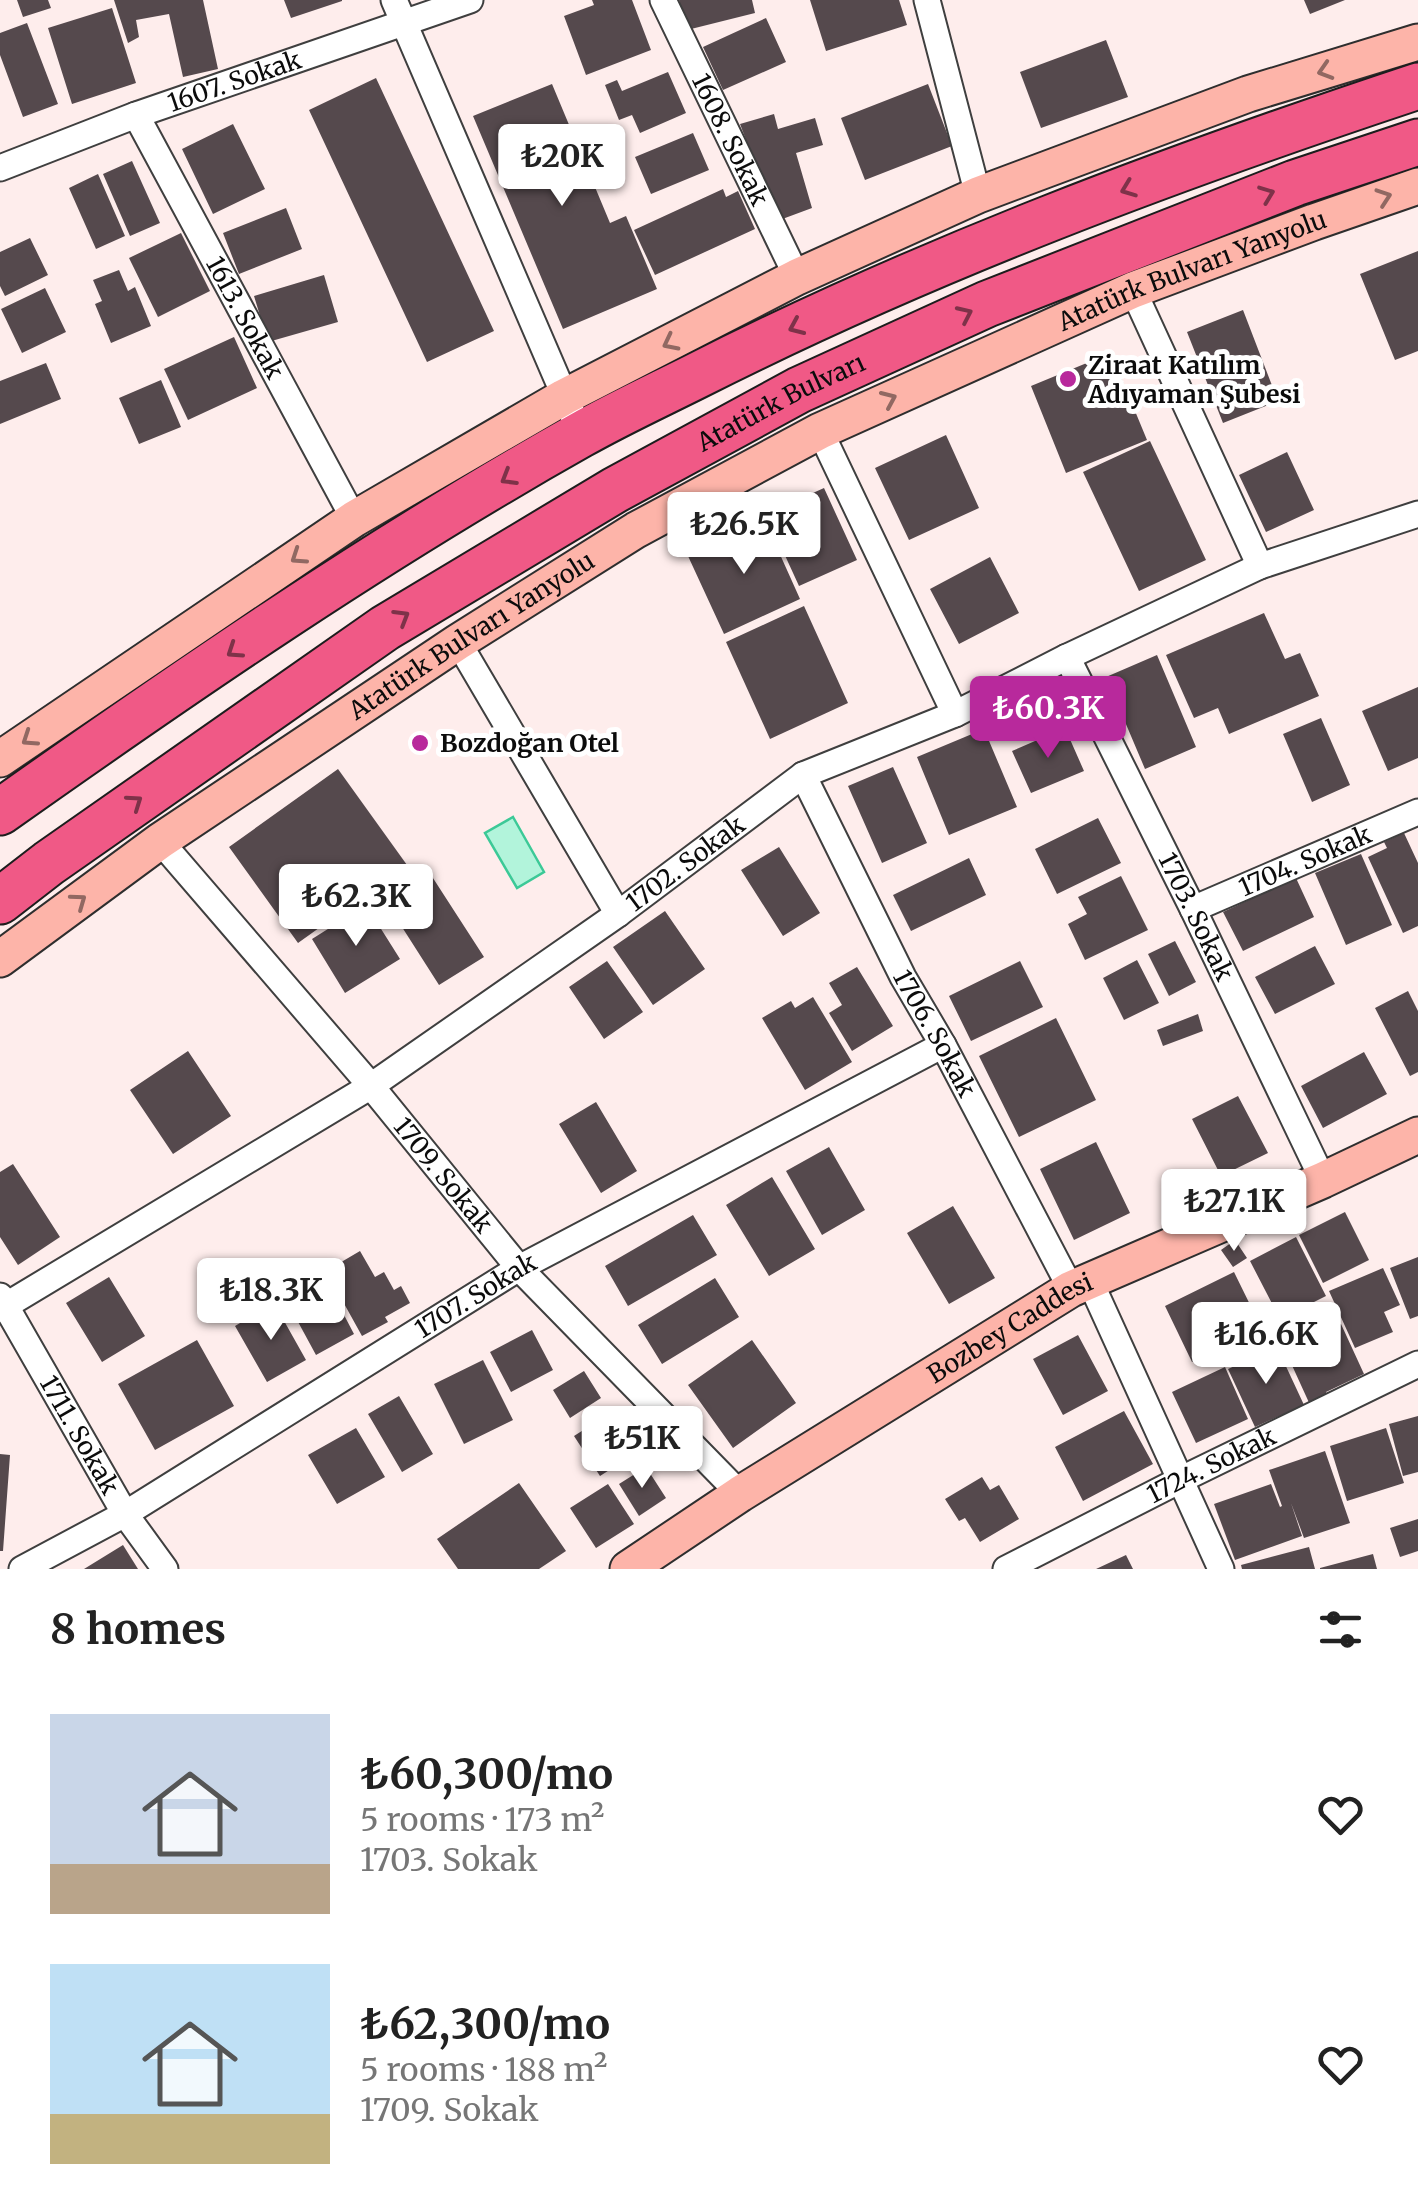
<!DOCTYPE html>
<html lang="en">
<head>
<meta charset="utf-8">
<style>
	:root { --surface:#fff; --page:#f6f6f6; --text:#222; --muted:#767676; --accent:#b8299c }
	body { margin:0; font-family:Merriweather,serif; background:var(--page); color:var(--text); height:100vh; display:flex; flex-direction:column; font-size:38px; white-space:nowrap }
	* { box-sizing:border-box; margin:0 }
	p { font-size:32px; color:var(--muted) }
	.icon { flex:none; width:55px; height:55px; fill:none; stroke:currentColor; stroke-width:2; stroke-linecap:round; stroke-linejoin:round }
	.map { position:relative; height:1569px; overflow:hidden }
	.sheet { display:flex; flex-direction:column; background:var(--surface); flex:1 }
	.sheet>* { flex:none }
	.price { position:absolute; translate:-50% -85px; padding:0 22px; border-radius:10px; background:#fff; color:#222; font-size:32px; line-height:65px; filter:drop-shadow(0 2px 5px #0008) }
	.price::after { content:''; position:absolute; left:50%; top:60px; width:30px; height:22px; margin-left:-15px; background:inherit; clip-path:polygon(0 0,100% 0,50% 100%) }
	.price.on { background:var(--accent); color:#fff }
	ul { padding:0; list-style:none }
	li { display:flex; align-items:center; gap:30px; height:250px; padding:0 50px }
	li span { display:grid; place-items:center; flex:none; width:280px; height:200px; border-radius:0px; color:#555 }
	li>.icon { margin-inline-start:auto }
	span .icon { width:120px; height:120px; fill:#fffc; stroke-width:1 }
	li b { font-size:42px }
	h2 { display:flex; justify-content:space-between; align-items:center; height:120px; padding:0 50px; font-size:42px }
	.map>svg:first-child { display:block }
	.water { fill:#b2f4db; stroke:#3cc997; stroke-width:2.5 }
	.building { fill:#55494d }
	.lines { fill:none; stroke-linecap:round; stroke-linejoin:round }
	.street-casing { stroke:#3f3f3f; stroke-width:29 }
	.secondary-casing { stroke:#2e2e2e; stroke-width:39 }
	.highway-casing { stroke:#1d1d1d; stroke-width:49 }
	.street { stroke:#fff; stroke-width:25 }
	.secondary { stroke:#fdb4a9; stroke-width:35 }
	.highway { stroke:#f05986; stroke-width:45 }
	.oneway { stroke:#916862 }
	.oneway2 { stroke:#7e3249 }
	.poi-dot { fill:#b8299c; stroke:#fff; stroke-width:4 }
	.labels { text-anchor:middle; stroke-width:10; stroke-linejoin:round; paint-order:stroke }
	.street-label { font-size:25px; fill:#0c0c0c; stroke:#fff }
	.poi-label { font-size:25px; font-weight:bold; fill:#0c0c0c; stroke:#fff; text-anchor:start }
</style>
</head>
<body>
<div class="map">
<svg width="1418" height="1569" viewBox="0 0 1418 1569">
	<rect width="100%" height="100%" fill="#feedec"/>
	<path class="water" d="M513,817L544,872L517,888L485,833Z"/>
	<path class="building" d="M17,0H48L51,8L23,17Z
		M114,0H203L218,69L183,77L169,14L136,20L139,37L128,43Z
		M284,0H342V1L291,18Z
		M592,0H632L651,50L586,75L564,16L594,5Z
		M679,0H752L755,13L687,30Z
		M810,0H899L907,25L826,51Z
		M1304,0H1345L1310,14Z
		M112,8L136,83L72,104L48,28Z
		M766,18L786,62L723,90L703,47Z
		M27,23L58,104L23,117L0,55V33Z
		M1106,40L1128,97L1041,128L1020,72Z
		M668,72L686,113L640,133L632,115L619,120L605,85L617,80L622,91Z
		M376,78L494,331L427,362L309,110Z
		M552,84L610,223L626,216L657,289L563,329L473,116Z
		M928,84L952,146L865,180L841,118Z
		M774,114L778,129L815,118L823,145L796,153L812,208L777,221L740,124Z
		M233,124L265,189L213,214L182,149Z
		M693,133L709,170L651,194L635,157Z
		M132,161L160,223L130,236L103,174Z
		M98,174L125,236L96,249L69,188Z
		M723,189L726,197L738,191L755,229L655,275L634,230Z
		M286,208L302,249L239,274L223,233Z
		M181,233L210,291L158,317L129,258Z
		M30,238L48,275L5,296L0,286V252Z
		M1418,251V351L1395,360L1360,274Z
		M119,270L128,291L135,287L151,326L111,343L95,304L102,301L93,280Z
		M324,275L338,322L268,342L254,296Z
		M45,288L66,332L22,353L1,309Z
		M1243,310L1278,401L1223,423L1187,332Z
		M234,337L257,388L188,420L164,369Z
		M1111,353L1147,440L1066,473L1031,386Z
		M46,363L61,399L0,424V381Z
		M161,380L181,427L139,444L119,398Z
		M946,435L979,508L909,540L875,468Z
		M1150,441L1206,560L1139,591L1083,472Z
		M1287,452L1314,510L1266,532L1239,475Z
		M824,488L857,560L799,586L766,514Z
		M765,521L800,599L724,634L688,556Z
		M990,557L1019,613L959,644L930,589Z
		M804,606L848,703L770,739L726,642Z
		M1264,613L1285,659L1300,653L1319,696L1229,734L1218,708L1194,718L1166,655Z
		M1157,655L1196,747L1145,769L1106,677Z
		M1418,687V758L1388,771L1362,711Z
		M1052,691L1065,721L1019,740L1009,718L1026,710L1022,703Z
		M1321,718L1350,785L1312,802L1283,734Z
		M1065,728L1084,771L1031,793L1012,751Z
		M984,729L1017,807L949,835L917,757Z
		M893,767L927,843L882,863L848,786Z
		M338,769L407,865L298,943L229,847Z
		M1098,818L1121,863L1057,894L1035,849Z
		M1404,833L1418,863V926L1403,933L1368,857L1387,848L1384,842Z
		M779,847L820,913L783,936L741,870Z
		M1361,854L1392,925L1346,945L1315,873Z
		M969,858L986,895L911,931L893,895Z
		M417,864L426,878L431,875L484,957L439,985L386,902L397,895L388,882Z
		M1121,876L1148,930L1085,960L1068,924L1087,914L1078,897Z
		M1296,878L1314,917L1243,951L1223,912Z
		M366,905L400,959L345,993L312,939Z
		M665,911L705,969L653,1005L613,947Z
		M1175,941L1196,982L1169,996L1148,954Z
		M1315,946L1335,984L1275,1014L1255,977Z
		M1137,960L1159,1003L1124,1020L1103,978Z
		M607,961L643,1012L604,1039L569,987Z
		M1020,961L1043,1007L971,1041L949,996Z
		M857,967L893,1026L852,1051L829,1013L842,1005L829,983Z
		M1408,991L1418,1011V1072L1410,1076L1375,1008Z
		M813,997L852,1062L805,1090L762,1018L791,1001L795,1008Z
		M1198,1014L1203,1031L1163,1046L1157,1030Z
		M1056,1018L1096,1100L1019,1137L979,1056Z
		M188,1051L231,1116L173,1154L130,1090Z
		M1364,1052L1387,1094L1323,1128L1301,1086Z
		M1238,1096L1268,1153L1221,1176L1192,1119Z
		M596,1102L637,1171L601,1193L559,1124Z
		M1096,1142L1130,1213L1074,1240L1040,1169Z
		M829,1147L865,1210L822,1235L786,1171Z
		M13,1164L60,1237L18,1265L0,1237V1172Z
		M772,1177L815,1249L769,1276L726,1205Z
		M953,1206L995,1278L949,1304L907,1233Z
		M1345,1212L1369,1260L1323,1283L1299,1235Z
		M693,1215L717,1255L628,1306L605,1266Z
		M1296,1237L1326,1296L1280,1319L1250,1261Z
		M1235,1240L1247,1258L1233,1267L1221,1250Z
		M360,1251L375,1277L384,1272L394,1290L401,1286L410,1303L385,1317L388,1322L362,1336L326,1271Z
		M1418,1257V1316L1410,1319L1390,1268Z
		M1383,1268L1400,1305L1384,1312L1393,1332L1355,1348L1329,1291Z
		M1234,1272L1261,1327L1192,1362L1165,1306Z
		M323,1275L354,1334L316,1355L284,1296Z
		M109,1277L145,1336L102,1362L66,1303Z
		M715,1278L739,1317L662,1364L638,1325Z
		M274,1303L306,1360L267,1382L235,1326Z
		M1341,1324L1364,1374L1326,1392L1329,1399L1311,1407L1285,1350Z
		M532,1330L553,1370L511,1392L490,1352Z
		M1078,1335L1108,1391L1063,1415L1033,1359Z
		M197,1340L234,1406L155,1450L118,1384Z
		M752,1340L796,1403L733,1448L688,1385Z
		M1277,1347L1304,1405L1255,1427L1228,1369Z
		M483,1360L513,1420L464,1444L434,1384Z
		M1225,1367L1248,1419L1196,1443L1172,1392Z
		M584,1371L601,1398L570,1418L553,1390Z
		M399,1396L433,1454L402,1472L368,1414Z
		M613,1411L639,1451L600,1476L574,1436Z
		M1124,1411L1153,1464L1083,1501L1055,1447Z
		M1418,1416V1472L1403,1476L1389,1424Z
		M356,1428L385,1477L337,1504L308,1455Z
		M1386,1428L1404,1483L1347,1501L1330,1446Z
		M1325,1451L1350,1523L1304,1538L1291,1503L1302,1536L1235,1560L1214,1504L1271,1484L1280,1507L1282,1506L1269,1470Z
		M0,1454L10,1455L3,1551H0Z
		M646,1467L666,1498L639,1516L619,1484Z
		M982,1477L990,1490L999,1485L1019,1519L980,1542L965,1518L959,1521L945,1499Z
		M519,1483L566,1551L539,1569H458L437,1539Z
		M608,1484L634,1524L596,1548L570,1508Z
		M1418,1519V1551L1400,1557L1390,1528Z
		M123,1545L138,1569H84Z
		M1309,1547L1315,1569H1242L1241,1565Z
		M1373,1554L1377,1569H1320V1568Z
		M1126,1555L1133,1569H1096Z"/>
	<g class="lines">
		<defs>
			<g id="street">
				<path d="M394,0L581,434"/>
				<path id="s1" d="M663,0L797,277"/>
				<path d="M927,0L978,195"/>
				<path id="s2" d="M136,115L354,519"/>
				<path id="s3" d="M0,168L136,115L470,0"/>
				<path d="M1133,290L1260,566"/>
				<path d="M820,431L955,714"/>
				<path d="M458,642L618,914"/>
				<path id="s4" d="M1067,657L1193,909L1323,1180"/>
				<path id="s5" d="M803,775L903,977L943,1045L1071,1289"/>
				<path id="s6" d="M160,841L371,1086L519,1268L740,1494"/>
				<path id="s7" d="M1193,909L1418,812"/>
				<path d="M1089,1279L1221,1569"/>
				<path id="s8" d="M0,1296L125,1514L165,1569"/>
				<path id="s9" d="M0,1309L371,1086L618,914L803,775L955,714L1067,657L1260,566L1418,514"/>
				<path id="s10" d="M22,1569L125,1514L519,1268L943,1045"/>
				<path id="s11" d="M1006,1569L1182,1479L1418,1364"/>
			</g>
			<g id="secondary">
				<path d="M0,759L354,519L564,397L797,277L978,195L1248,94L1418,42"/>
				<path id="s12" d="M0,959L160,841L458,642L636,530L820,431L1133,290L1314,222L1418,186"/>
				<path id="s13" d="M628,1569L740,1494L1071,1289L1323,1180L1418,1135"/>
			</g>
			<g id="highway">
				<path d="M0,812C188,679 379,548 580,435C617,414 656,396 694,377C927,259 1171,168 1418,86"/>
				<path id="s14" d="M0,901L49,863L385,628L615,490L799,390L987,304L1295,183L1418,142"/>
			</g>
		</defs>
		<use href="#street" class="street-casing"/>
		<use href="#secondary" class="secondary-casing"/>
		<use href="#highway" class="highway-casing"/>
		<use href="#street" class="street"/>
		<use href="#secondary" class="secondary"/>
		<use href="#highway" class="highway"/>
	</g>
	<defs><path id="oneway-chevron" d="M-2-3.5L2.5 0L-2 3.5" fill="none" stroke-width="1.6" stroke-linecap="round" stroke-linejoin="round" transform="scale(2.5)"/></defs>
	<g class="oneway">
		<use href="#oneway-chevron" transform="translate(1325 71) rotate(163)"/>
		<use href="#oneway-chevron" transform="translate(1384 197) rotate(-19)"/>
		<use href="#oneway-chevron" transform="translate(670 343) rotate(153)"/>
		<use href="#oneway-chevron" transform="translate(889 399) rotate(-24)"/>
		<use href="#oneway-chevron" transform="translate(298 557) rotate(146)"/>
		<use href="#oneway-chevron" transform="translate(29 739) rotate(146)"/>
		<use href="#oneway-chevron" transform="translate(79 901) rotate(-36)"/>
	</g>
	<g class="oneway2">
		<use href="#oneway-chevron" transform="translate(1128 189) rotate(159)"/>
		<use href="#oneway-chevron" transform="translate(1267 194) rotate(-21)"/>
		<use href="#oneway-chevron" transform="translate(965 314) rotate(-25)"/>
		<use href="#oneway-chevron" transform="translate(796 327) rotate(156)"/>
		<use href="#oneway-chevron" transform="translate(508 478) rotate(149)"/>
		<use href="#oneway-chevron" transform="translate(402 617) rotate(-31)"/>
		<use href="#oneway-chevron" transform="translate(234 651) rotate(146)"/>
		<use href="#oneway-chevron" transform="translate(135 802) rotate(-35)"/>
	</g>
	<g class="poi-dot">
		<circle cx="1068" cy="379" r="10"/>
		<circle cx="420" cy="743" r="10"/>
	</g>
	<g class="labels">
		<g class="street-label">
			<text dy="9" stroke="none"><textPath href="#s3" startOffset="250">1607. Sokak</textPath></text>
			<text dy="9" stroke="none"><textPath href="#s1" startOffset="155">1608. Sokak</textPath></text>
			<text dy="9" stroke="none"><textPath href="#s12" startOffset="1382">Atatürk Bulvarı Yanyolu</textPath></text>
			<text dy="9" stroke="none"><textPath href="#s2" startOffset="230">1613. Sokak</textPath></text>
			<text dy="9" stroke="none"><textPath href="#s14" startOffset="928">Atatürk Bulvarı</textPath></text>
			<text dy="9" stroke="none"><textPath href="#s12" startOffset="572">Atatürk Bulvarı Yanyolu</textPath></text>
			<text dy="9" stroke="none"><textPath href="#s7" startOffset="122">1704. Sokak</textPath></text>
			<text dy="9" stroke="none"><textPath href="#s9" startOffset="818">1702. Sokak</textPath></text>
			<text dy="9" stroke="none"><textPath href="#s4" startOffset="290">1703. Sokak</textPath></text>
			<text dy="9" stroke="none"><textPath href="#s5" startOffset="290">1706. Sokak</textPath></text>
			<text dy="9" stroke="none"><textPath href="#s6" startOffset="438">1709. Sokak</textPath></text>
			<text dy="9" stroke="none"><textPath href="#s10" startOffset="530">1707. Sokak</textPath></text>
			<text dy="9" stroke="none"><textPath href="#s13" startOffset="452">Bozbey Caddesi</textPath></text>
			<text dy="9" stroke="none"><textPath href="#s8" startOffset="160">1711. Sokak</textPath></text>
			<text dy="9" stroke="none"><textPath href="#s11" startOffset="230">1724. Sokak</textPath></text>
		</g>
		<g class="poi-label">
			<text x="1088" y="374">Ziraat Katılım<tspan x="1088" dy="29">Adıyaman Şubesi</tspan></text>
			<text x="440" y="752">Bozdoğan Otel</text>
		</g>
	</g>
</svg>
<b class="price" style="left:562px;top:209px">₺20K</b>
<b class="price" style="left:744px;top:577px">₺26.5K</b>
<b class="price on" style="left:1048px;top:761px">₺60.3K</b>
<b class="price" style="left:356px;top:949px">₺62.3K</b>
<b class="price" style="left:1234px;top:1254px">₺27.1K</b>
<b class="price" style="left:271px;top:1343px">₺18.3K</b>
<b class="price" style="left:1266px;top:1387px">₺16.6K</b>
<b class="price" style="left:642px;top:1491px">₺51K</b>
</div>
<section class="sheet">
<h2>8 homes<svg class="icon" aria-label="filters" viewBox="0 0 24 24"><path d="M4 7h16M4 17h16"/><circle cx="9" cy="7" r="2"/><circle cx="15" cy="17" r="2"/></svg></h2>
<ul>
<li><span style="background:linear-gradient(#c9d6e8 75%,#b9a48a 0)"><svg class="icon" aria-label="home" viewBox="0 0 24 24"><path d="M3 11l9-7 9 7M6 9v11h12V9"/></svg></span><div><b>₺60,300/mo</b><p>5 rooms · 173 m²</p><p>1703. Sokak</p></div><svg class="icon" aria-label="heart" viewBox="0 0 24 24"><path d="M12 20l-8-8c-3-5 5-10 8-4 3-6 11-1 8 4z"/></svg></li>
<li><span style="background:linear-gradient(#bfe0f5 75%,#c2b280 0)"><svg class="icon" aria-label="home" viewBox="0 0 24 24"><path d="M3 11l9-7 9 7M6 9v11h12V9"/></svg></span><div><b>₺62,300/mo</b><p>5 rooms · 188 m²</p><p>1709. Sokak</p></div><svg class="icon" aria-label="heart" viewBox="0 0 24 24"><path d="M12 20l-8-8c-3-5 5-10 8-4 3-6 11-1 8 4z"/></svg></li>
</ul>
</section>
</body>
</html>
